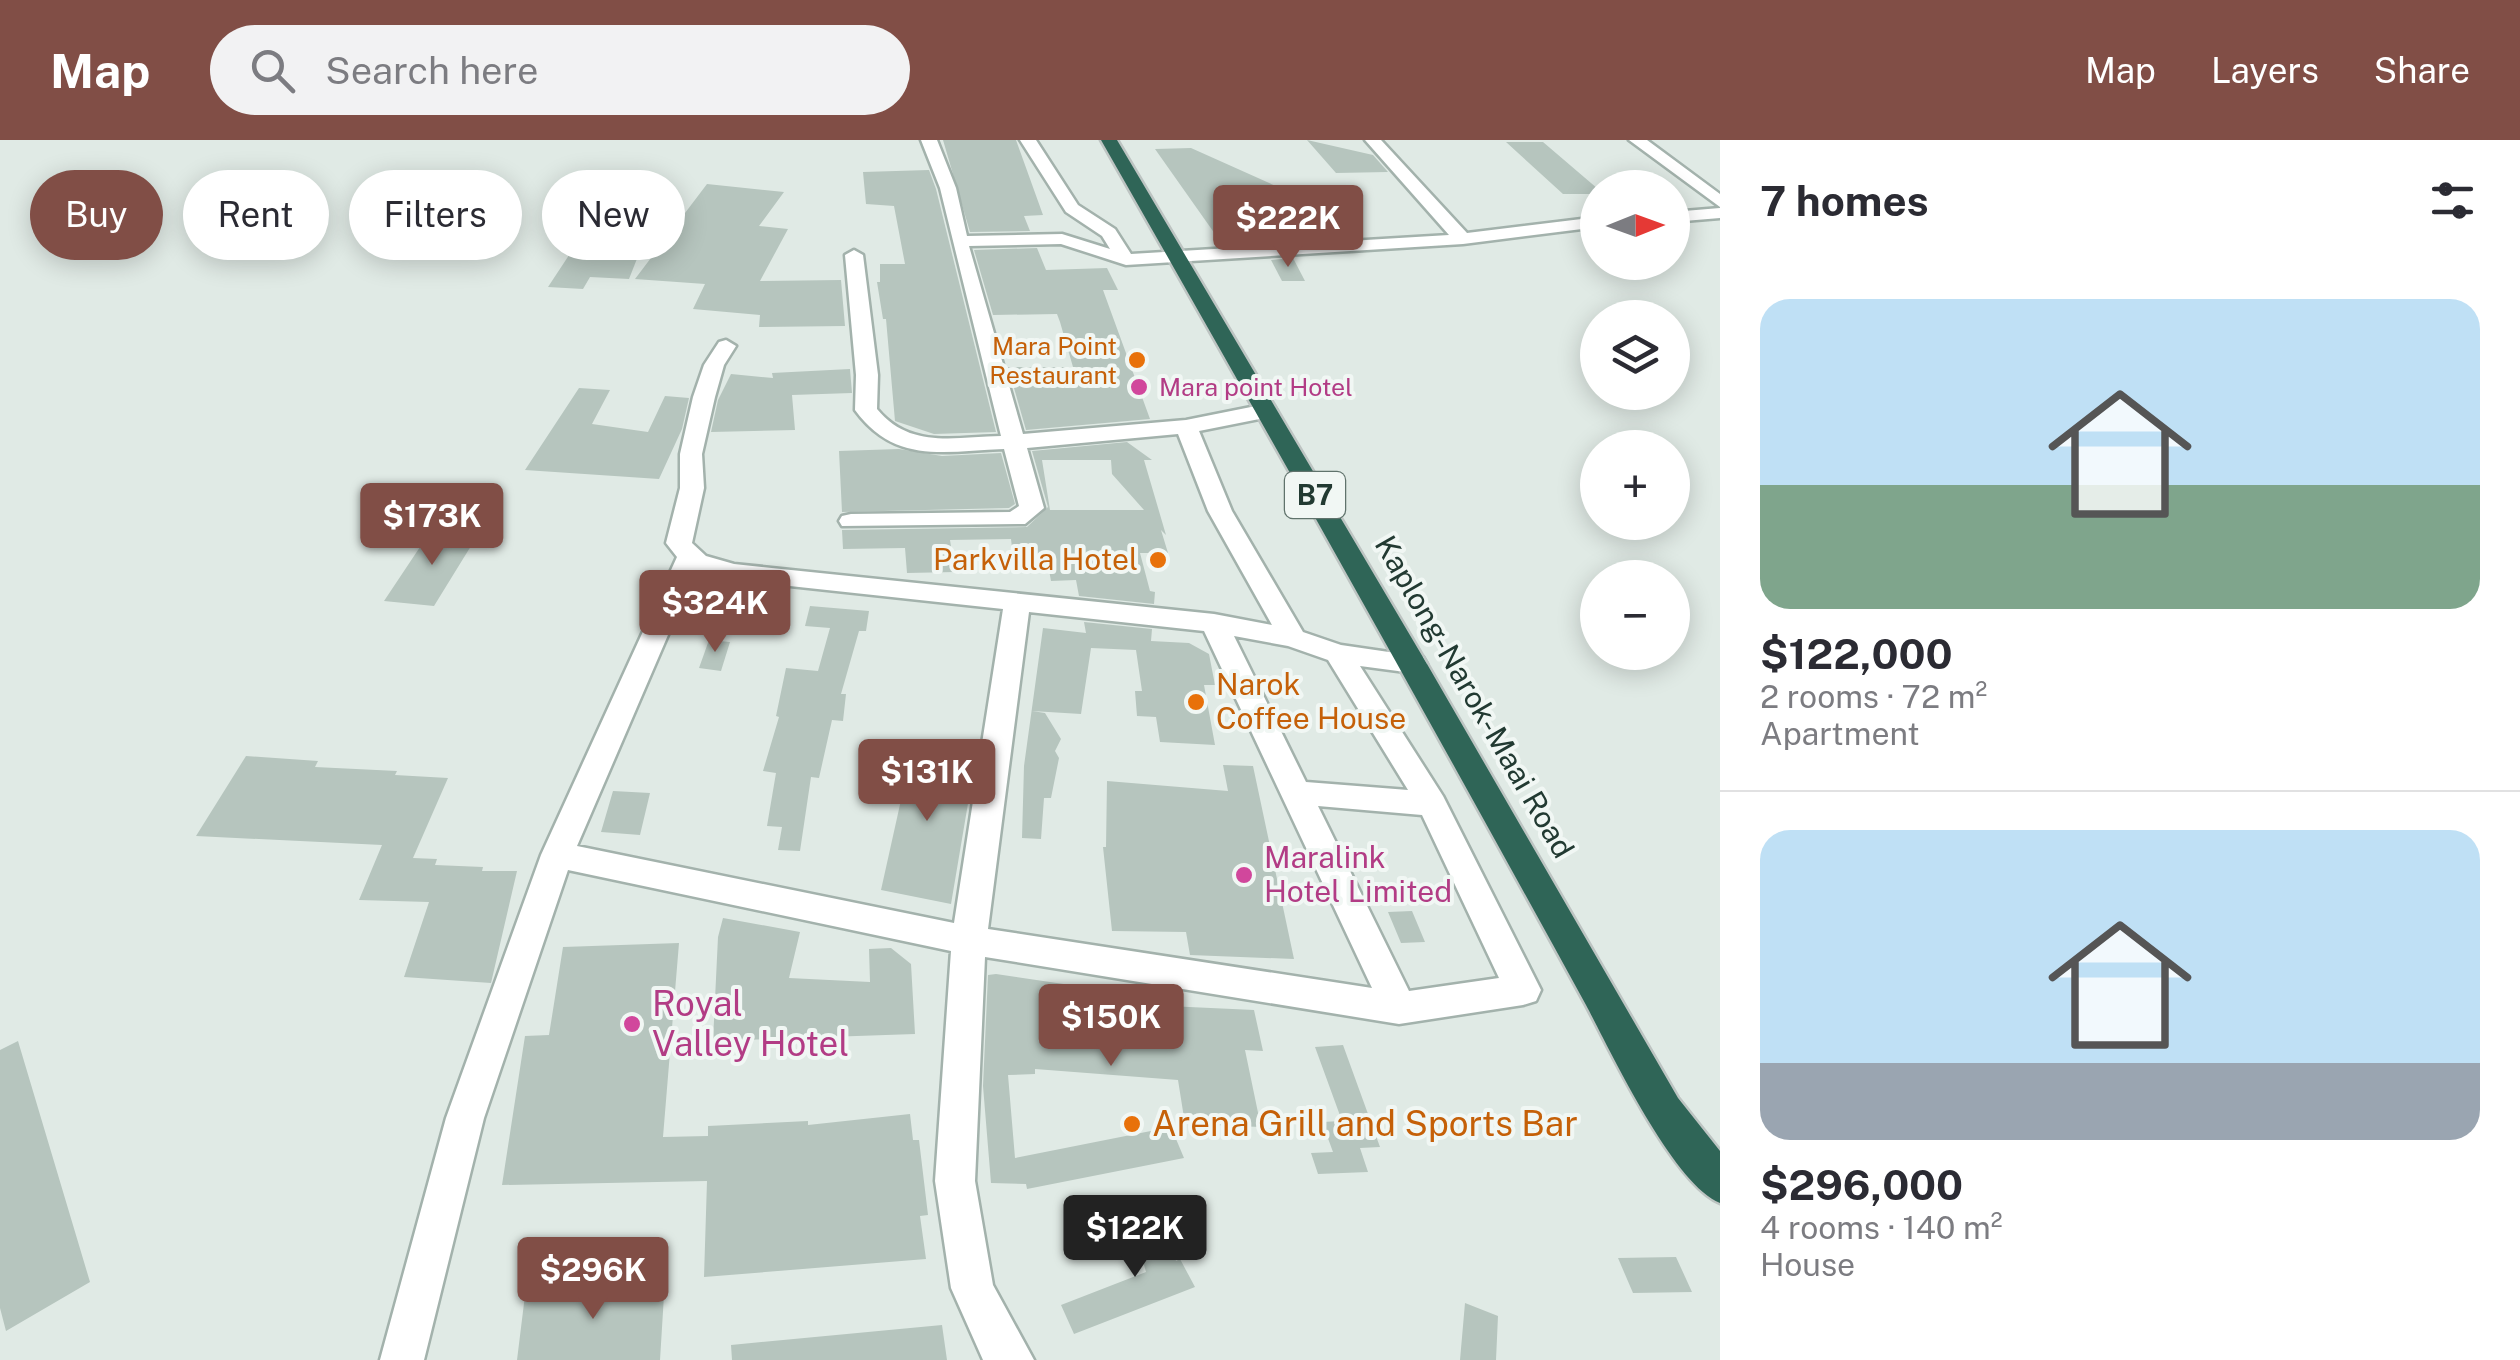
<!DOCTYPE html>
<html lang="en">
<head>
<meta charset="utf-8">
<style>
	:root { --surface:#fff; --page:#f2f2f3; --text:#2b2b33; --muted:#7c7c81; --line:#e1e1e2; --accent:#814e46 }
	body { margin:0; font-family:"Public Sans",sans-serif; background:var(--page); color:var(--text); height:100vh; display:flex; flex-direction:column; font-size:38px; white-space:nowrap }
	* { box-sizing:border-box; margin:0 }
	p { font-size:32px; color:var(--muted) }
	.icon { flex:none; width:55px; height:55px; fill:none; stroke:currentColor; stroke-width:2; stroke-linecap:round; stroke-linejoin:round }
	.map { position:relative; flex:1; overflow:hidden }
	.panel { display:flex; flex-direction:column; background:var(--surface); width:800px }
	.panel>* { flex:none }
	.banner { position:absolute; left:30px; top:30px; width:950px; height:90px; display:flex; gap:20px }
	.needle { width:65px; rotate:89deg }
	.controls { position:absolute; left:1580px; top:30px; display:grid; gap:20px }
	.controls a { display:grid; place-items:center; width:110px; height:110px; border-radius:50%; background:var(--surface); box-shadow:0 5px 25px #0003; font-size:50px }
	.price { position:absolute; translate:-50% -85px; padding:0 22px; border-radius:10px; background:var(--accent); color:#fff; font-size:32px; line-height:65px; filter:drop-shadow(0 2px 5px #0008) }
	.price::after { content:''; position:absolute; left:50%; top:60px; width:30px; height:22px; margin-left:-15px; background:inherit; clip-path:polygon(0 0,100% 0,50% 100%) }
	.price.selected { background:#222; color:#fff }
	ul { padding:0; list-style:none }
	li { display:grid; align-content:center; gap:20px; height:530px; padding:0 40px }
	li+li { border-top:2px solid var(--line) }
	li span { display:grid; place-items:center; height:310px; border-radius:30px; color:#555 }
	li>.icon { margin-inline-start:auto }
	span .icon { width:180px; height:180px; fill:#fffc; stroke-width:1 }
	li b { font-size:42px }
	h2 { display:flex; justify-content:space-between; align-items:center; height:120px; padding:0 40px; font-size:42px }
	.chip { padding:0 35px; border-radius:45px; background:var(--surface); box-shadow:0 5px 25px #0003; font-size:35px; line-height:90px }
	.chip.selected { background:var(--accent); color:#fff }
	header { display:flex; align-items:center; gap:60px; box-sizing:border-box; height:140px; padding:0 50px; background:var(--accent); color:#fff }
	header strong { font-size:48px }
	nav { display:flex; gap:55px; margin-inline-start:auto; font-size:35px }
	.search { width:700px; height:90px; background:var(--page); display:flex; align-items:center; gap:25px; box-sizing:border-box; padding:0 35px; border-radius:55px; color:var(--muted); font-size:38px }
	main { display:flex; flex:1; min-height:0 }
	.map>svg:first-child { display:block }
	.building { fill:#b6c5be; fill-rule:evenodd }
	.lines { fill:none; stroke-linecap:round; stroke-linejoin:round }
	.street-casing { stroke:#a3b2ac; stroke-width:5 }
	.highway-casing { stroke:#bdc4c2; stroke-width:5 }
	.street { fill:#fff; fill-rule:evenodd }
	.highway { fill:#2f6557; fill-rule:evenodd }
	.food-dot { fill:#e8710a; stroke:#f1f7f4; stroke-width:4 }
	.hotel-dot { fill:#d1479c; stroke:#f1f7f4; stroke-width:4 }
	.labels { text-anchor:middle; stroke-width:8; stroke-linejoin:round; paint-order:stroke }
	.far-food-label { font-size:25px; fill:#c56008; stroke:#f1f7f4; text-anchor:end }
	.far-hotel-label { font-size:25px; fill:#b23c85; stroke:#f1f7f4; text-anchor:start }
	.shield { fill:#f1f7f4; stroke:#60736c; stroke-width:2.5 }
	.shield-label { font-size:28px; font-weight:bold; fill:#223a32 }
	.food-label { font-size:30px; fill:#c56008; stroke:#f1f7f4; text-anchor:end }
	.street-label { font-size:30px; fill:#223a32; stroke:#f1f7f4 }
	.hotel-label { font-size:30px; fill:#b23c85; stroke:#f1f7f4; text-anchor:start }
	.near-hotel-label { font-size:35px; fill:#b23c85; stroke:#f1f7f4; text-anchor:start }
	.near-food-label { font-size:35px; fill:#c56008; stroke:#f1f7f4; text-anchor:start }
</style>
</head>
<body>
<header>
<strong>Map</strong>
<div class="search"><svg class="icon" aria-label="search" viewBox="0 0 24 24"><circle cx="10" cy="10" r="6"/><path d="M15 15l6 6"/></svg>Search here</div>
<nav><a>Map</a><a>Layers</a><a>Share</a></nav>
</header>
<main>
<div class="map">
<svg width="1720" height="1220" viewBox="0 0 1720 1220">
	<rect width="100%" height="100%" fill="#e0eae5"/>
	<path class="building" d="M943,0H1016L1043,75L1024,76L1030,91L970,92Z
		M1307,0L1373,15L1388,32L1336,33Z
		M1506,2H1543L1598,49V54H1563Z
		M1191,8L1289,52L1283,89H1277L1284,101L1262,102L1256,92L1215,94L1155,9Z
		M929,30L936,49L996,292L934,294L895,281L886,179H883L877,142H880V124H905L894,66L866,64L863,32Z
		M707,44L784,52L759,86L788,89L760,141L841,140L845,186L759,187L760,175L693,169L705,144L635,139Z
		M654,61L659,63L629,139L590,137L583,149L548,147L577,103L618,106Z
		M1037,108L1046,130L1107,128L1118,150H1103L1150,279L1026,290L1008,227H1073L1060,182L1057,174L993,175L974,110Z
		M1293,118L1305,141H1282L1271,120Z
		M850,229L852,253L792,255L795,290L711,292L718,260L731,234L773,238L772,233Z
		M579,248L610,250L592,284L648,292L665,256L689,258L682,289L659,339L525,330Z
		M1127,302L1152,320H1144L1166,395L1161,390L1168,413H1140L1150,451L1155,452L1154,464L1079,456L1076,440L1051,441L1049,430H1036L1034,416H1013L1011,399L950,400L955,432L907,433L905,408L843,409L842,390L1027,387L1048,367L1032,311ZM1042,320H1111L1112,334L1144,370H1050Z
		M899,309L942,316L1001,313L1015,364L1009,368L842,372L839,311Z
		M432,389L479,393L434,466L384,461Z
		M810,466L869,471L866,491H859L841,554H846L843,581L832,580L819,638L811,637L800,711L778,710L782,687L767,686L776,633L763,631L779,577L776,576L786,528L818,531L830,488L805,486Z
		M1084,482L1152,489L1151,501L1189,503L1209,514L1215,545H1204L1215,605L1160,602L1156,577L1137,576L1135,551H1142L1136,510L1091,508L1081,574L1032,571L1045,573L1061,599L1055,611L1059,618L1051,658H1044L1041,699L1022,698L1024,626L1043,488L1086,493Z
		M709,500L730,502L721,531L699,528Z
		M913,606L942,610L941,616L975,622L951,764L881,750L903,651L879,648L884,623L909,625Z
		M246,616L318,621L315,627L397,631L395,635L448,638L413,718L437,719L435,725L483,727L482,731H517L491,843L404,837L429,762L359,760L382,705L196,696Z
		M1223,625L1253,626L1294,819L1190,815L1186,792L1112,791L1103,707H1106L1107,641L1228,651Z
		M613,651L650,653L640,695L601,692Z
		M1412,771L1425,802L1401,803L1388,772Z
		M723,778L800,792L789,838L870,842L869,809L891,808L911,824L915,894L713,901L718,797Z
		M679,803L663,997L708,996V986L808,981V985L910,974L913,1000H919L928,1075L920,1076L926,1119L704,1137L707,1041L502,1045L525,896L549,895L563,807Z
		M996,834L1145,856L1146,865L1254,870L1263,911L1245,910L1261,987L1185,984L1178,940L1035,929V934L1008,935L1015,1018L1171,987L1184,1018L1027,1049L1026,1044L991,1043L983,946L988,835Z
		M18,901L90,1142L6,1191L0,1168V910Z
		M1343,905L1380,1007L1360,1008L1368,1032L1318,1034L1311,1013L1333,1012L1322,982L1342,981L1315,907Z
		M1161,1072L1176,1121L1180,1119L1195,1147L1074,1194L1061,1165L1146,1132L1130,1076Z
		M1676,1117L1692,1152L1633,1153L1618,1118Z
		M665,1139L660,1220H517L526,1147Z
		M1465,1163L1498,1176L1496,1220H1460Z
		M942,1185L947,1220H732L731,1205Z"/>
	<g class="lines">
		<defs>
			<path id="street" d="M921,0H937L956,48L967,96L1062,94L1110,109L1102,96L1066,72L1020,0H1036L1078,65L1115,89L1131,114L1449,95L1365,0H1381L1467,93L1598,77V87L1463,104L1126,125L1061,104L969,106L1023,294L1186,280L1266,264L1274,266L1277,271L1274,276L1199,291L1232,371L1303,492L1341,505L1423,517L1427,524L1423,531L1413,533L1360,526L1443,656L1541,850L1536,861L1523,865L1399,884L985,817L975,1041L993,1145L1034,1220H983L951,1148L935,1041L951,811L568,730L484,978L424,1220H380L446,978L541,715L677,417L666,403L680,348V314L693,257L704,225L719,202L726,200L736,206L724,225L715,257L702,314L704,348L692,403L706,416L734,424L1214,474L1272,485L1208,371L1178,294L1027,308L1044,368L1025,384L842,386L839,381L842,376L851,374L1010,372L1019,366L1004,309C945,311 895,325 855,270L856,235L845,115L854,110L863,115L878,235L877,269C910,309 954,297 1001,296L940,48ZM696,430L734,440L1003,469L954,783L577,706ZM1029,472L1204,491L1372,848L988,789ZM1234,496L1288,506L1328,520L1408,650L1306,642ZM1318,666L1422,675L1499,838L1409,851Z
				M1629,0H1647L1720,54V67Z
				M1720,68V78L1672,82V72Z"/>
			<path id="highway" d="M1101,0H1117L1427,524L1678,958L1720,1011V1063C1673,1044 1611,912 1586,865C1427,575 1265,287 1101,0Z"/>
		</defs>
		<use href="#street" class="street-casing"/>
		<use href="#highway" class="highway-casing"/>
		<use href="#street" class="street"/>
		<use href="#highway" class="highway"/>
	</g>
	<g class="food-dot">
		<circle cx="1137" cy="220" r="10"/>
		<circle cx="1158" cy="420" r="10"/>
		<circle cx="1196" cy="562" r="10"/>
		<circle cx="1132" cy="984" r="10"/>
	</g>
	<g class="hotel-dot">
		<circle cx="1139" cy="247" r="10"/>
		<circle cx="1244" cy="735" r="10"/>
		<circle cx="632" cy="884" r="10"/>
	</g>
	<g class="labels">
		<g class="far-food-label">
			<text x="1117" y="215">Mara Point<tspan x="1117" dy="29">Restaurant</tspan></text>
		</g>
		<g class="far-hotel-label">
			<text x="1159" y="256">Mara point Hotel</text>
		</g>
		<rect class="shield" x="1285" y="332" width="60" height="46" rx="8"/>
		<g class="shield-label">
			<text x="1315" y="365">B7</text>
		</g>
		<g class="food-label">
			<text x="1138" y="430">Parkvilla Hotel</text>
			<text x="1216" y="555" text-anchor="start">Narok<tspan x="1216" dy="34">Coffee House</tspan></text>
		</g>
		<g class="street-label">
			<text transform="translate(1474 557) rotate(60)" y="10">Kaplong-Narok-Maai Road</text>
		</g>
		<g class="hotel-label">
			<text x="1264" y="728">Maralink<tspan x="1264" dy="34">Hotel Limited</tspan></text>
		</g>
		<g class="near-hotel-label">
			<text x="652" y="876">Royal<tspan x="652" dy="40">Valley Hotel</tspan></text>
		</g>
		<g class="near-food-label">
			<text x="1152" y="996">Arena Grill and Sports Bar</text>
		</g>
	</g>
</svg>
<div class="controls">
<a><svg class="needle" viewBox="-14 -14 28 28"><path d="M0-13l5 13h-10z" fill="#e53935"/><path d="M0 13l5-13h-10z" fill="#7c7c81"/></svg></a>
<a><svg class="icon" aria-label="layers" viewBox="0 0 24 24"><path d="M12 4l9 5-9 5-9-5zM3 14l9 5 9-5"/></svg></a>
<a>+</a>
<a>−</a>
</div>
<b class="price" style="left:1288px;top:130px">$222K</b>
<b class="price" style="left:432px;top:428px">$173K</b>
<b class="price" style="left:715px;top:515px">$324K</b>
<b class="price" style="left:927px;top:684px">$131K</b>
<b class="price" style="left:1111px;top:929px">$150K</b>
<b class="price selected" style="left:1135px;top:1140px">$122K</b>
<b class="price" style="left:593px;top:1182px">$296K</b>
<div class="banner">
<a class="chip selected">Buy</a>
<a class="chip">Rent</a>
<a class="chip">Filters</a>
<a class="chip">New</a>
</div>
</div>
<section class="panel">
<h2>7 homes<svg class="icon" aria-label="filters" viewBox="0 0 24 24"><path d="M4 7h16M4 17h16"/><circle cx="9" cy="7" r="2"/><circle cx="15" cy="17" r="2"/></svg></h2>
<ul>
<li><span style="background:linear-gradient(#bfe0f5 60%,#7fa58c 0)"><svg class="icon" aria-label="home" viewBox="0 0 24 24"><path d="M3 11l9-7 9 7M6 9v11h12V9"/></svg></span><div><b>$122,000</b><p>2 rooms · 72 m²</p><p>Apartment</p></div></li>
<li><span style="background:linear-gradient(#bfe0f5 75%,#9aa5b1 0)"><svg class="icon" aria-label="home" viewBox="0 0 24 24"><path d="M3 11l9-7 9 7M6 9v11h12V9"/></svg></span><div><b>$296,000</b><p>4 rooms · 140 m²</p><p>House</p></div></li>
</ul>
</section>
</main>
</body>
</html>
